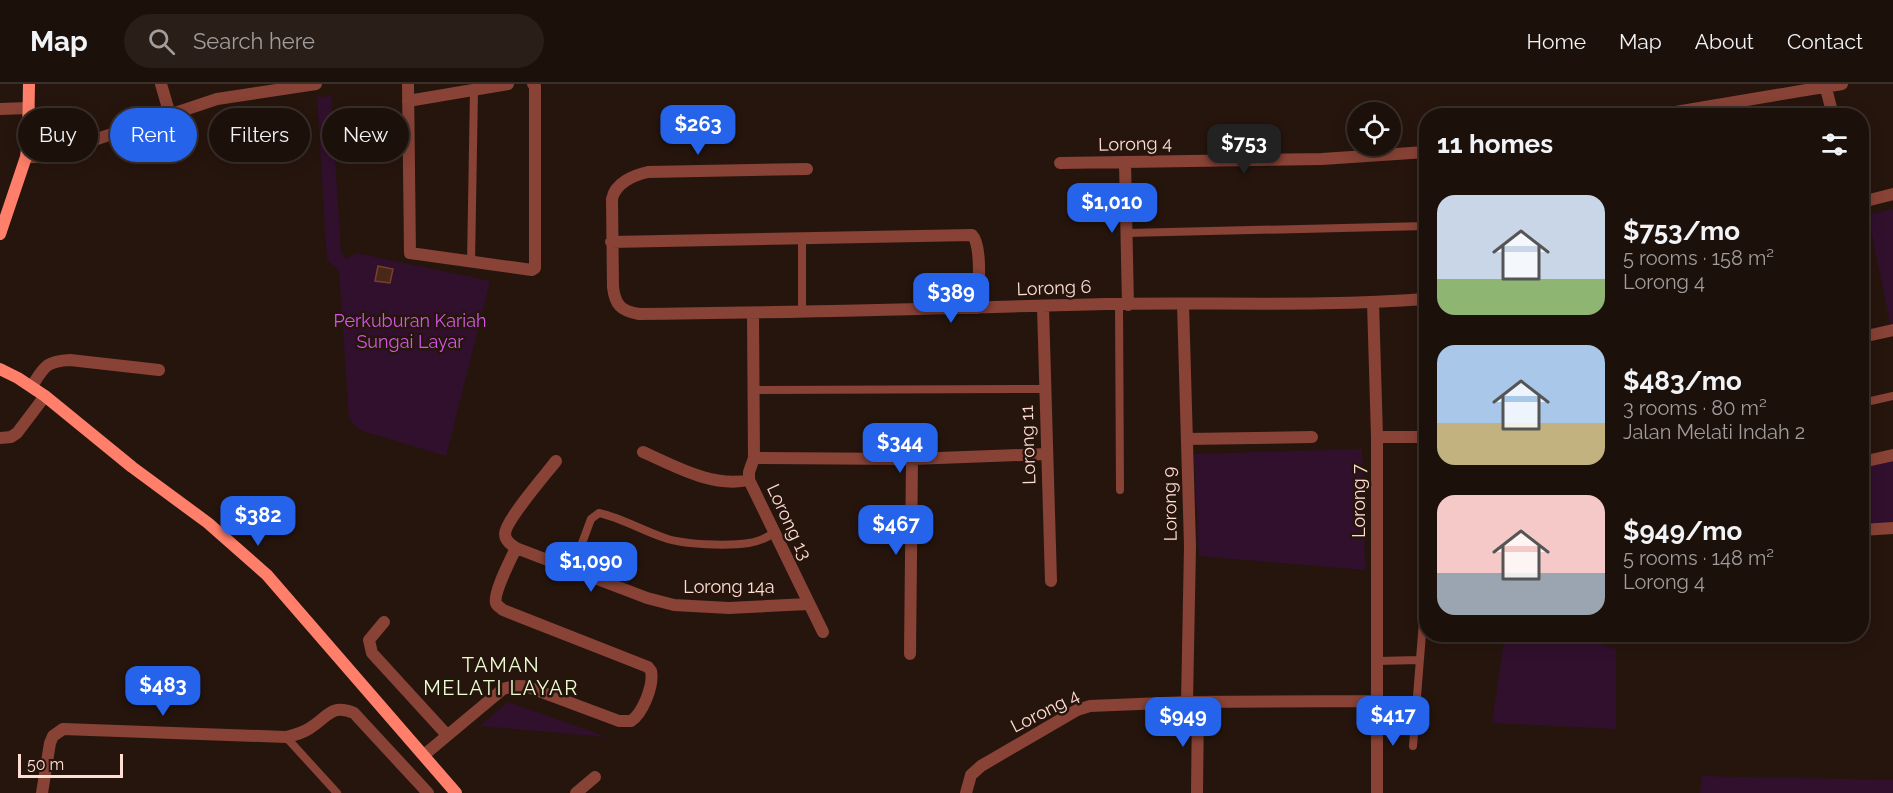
<!DOCTYPE html>
<html lang="en">
<head>
<meta charset="utf-8">
<style>
	:root { --surface:#1c100a; --page:#291e18; --text:#f1f3f6; --muted:#a09d9c; --line:#3a302b; --accent:#2563eb }
	body { margin:0; font-family:Raleway,sans-serif; background:var(--page); color:var(--text); height:100vh; display:flex; flex-direction:column; font-size:22px; white-space:nowrap }
	* { box-sizing:border-box; margin:0 }
	p { font-size:20px; color:var(--muted) }
	.icon { flex:none; width:33px; height:33px; fill:none; stroke:currentColor; stroke-width:2; stroke-linecap:round; stroke-linejoin:round }
	.map { position:relative; flex:1; overflow:hidden }
	.side { position:absolute; left:1419px; top:24px; width:450px; height:534px; display:flex; flex-direction:column; background:var(--surface); border-radius:24px; box-shadow:0 3px 15px #0003,0 0 0 2px var(--line) }
	.side>* { flex:none }
	.banner { position:absolute; left:18px; top:24px; width:570px; height:54px; display:flex; gap:12px }
	.buttons { position:absolute; left:1347px; top:18px; display:grid; gap:12px }
	.buttons a { display:grid; place-items:center; width:54px; height:54px; border-radius:50%; background:var(--surface); box-shadow:0 3px 15px #0003,0 0 0 2px var(--line); font-size:30px }
	.scale { position:absolute; left:18px; bottom:15px; width:105px; box-sizing:border-box; padding-left:6px; border:3px solid #ffddd3; border-top:0; font-size:16px; line-height:21px; white-space:nowrap; color:#ffddd3; -webkit-text-stroke:4px #26150d; paint-order:stroke }
	.price { position:absolute; translate:-50% -51px; padding:0 14px; border-radius:12px; background:var(--accent); color:#fff; font-size:20px; line-height:39px; filter:drop-shadow(0 2px 3px #0008) }
	.price::after { content:''; position:absolute; left:50%; top:36px; width:18px; height:14px; margin-left:-9px; background:inherit; clip-path:polygon(0 0,100% 0,50% 100%) }
	.price.active { background:#222; color:#fff }
	ul { padding:0; list-style:none }
	li { display:flex; align-items:center; gap:18px; height:150px; padding:0 18px }
	li span { display:grid; place-items:center; flex:none; width:168px; height:120px; border-radius:18px; color:#555 }
	li>.icon { margin-inline-start:auto }
	span .icon { width:72px; height:72px; fill:#fffc; stroke-width:1 }
	li b { font-size:26px }
	h2 { display:flex; justify-content:space-between; align-items:center; height:72px; padding:0 18px; font-size:26px }
	.chip { padding:0 21px; border-radius:27px; background:var(--surface); box-shadow:0 3px 15px #0003,0 0 0 2px var(--line); font-size:21px; line-height:54px }
	.chip.active { background:var(--accent); color:#fff }
	header { display:flex; align-items:center; gap:36px; box-sizing:border-box; height:84px; padding:0 30px; background:var(--surface); border-bottom:2px solid var(--line) }
	header strong { font-size:28px }
	nav { display:flex; gap:33px; margin-inline-start:auto; font-size:21px }
	.search { width:420px; height:54px; background:var(--page); display:flex; align-items:center; gap:15px; box-sizing:border-box; padding:0 21px; border-radius:33px; color:var(--muted); font-size:22px }
	.map>svg:first-child { display:block }
	.green { fill:#31102e }
	.building { fill:#482818; stroke:#764129; stroke-width:1.5 }
	.lines { fill:none; stroke-linecap:round; stroke-linejoin:round }
	.lane { stroke:#884236; stroke-width:8 }
	.street { stroke:#884236; stroke-width:12 }
	.secondary { stroke:#ff7f6a; stroke-width:12 }
	.labels { text-anchor:middle; stroke-width:5; stroke-linejoin:round; paint-order:stroke }
	.street-label { font-size:18px; fill:#ffddd3; stroke:#26150d }
	.park-label { font-size:18px; fill:#d457e7; stroke:#26150d }
	.neighbourhood-label { font-size:20px; letter-spacing:1.5px; fill:#ebffd5; stroke:#26150d }
</style>
</head>
<body>
<header>
<strong>Map</strong>
<div class="search"><svg class="icon" aria-label="search" viewBox="0 0 24 24"><circle cx="10" cy="10" r="6"/><path d="M15 15l6 6"/></svg>Search here</div>
<nav><a>Home</a><a>Map</a><a>About</a><a>Contact</a></nav>
</header>
<div class="map">
<svg width="1893" height="709" viewBox="0 0 1893 709">
	<rect width="100%" height="100%" fill="#26150d"/>
	<path class="green" d="M331,12L341,168L346,175L356,169L490,197L446,372L363,347L355,342L349,333L339,187L327,176L317,13Z
		M1893,125V239H1890L1868,131Z
		M1362,365L1365,486L1199,472L1194,370Z
		M1893,377V439L1862,442V384Z
		M1505,551H1572L1616,565V645L1492,639Z
		M508,618L607,653L480,642Z
		M1702,692L1893,696V709H1700Z"/>
	<path class="building" d="M378,182L393,185L390,199L375,197Z"/>
	<g class="lines">
		<path class="lane" d="M1127,149L1426,142
			M802,155V228
			M471,179L474,6
			M1119,220L1120,406
			M754,306L1045,305
			M1862,319L1893,312
			M572,486L591,435L599,429C622,434 643,447 665,454C684,461 728,462 749,459C758,458 766,454 774,449
			M1377,577L1419,576
			M286,653L337,709
			M1413,662L1426,500"/>
		<path class="street" d="M161,0L170,31
			M408,0L410,169L532,186L535,184V2L533,0
			M1826,4L1833,32
			M408,17L508,0
			M0,25L29,24
			M1652,32L1842,0
			M26,73H42L58,68L217,15L316,0
			M1060,79L1322,75L1426,68
			M1125,79L1128,221
			M807,85L648,88C634,91 615,99 612,115L613,203C615,221 621,227 639,230C795,229 950,224 1105,220C1212,218 1320,223 1426,215
			M1862,118L1893,110
			M611,158L972,151C983,162 978,208 978,224
			M1373,218L1377,353V709
			M1183,220L1190,462L1187,618
			M1043,223L1051,497
			M753,229L754,374L749,388V396L823,548
			M1862,253L1893,246
			M32,302C44,283 46,277 70,276L159,286
			M1377,353H1426
			M0,354L11,353L17,349L45,312
			M1187,355L1312,353
			M643,368C675,382 712,404 749,396
			M754,374L912,375L1047,370
			M556,377C546,390 505,437 505,450C505,457 511,461 516,464L647,514L674,521L729,524L808,520
			M1862,378L1893,371
			M1862,446L1893,444
			M384,538L369,556L372,569L447,651
			M910,570L912,375
			M424,671L503,605C512,602 519,601 528,603L619,637H631C643,629 654,601 651,587L648,583L503,526C501,524 497,522 496,519C493,509 511,475 516,464
			M42,709L50,659L53,652L63,645L286,653C295,651 303,649 310,644C327,634 331,619 354,629L428,709
			M576,709L595,693
			M966,709L971,691L981,682L1077,626L1090,622L1187,618L1377,617
			M1197,709L1198,618"/>
		<path class="secondary" d="M0,150L26,73L28,57L29,0
			M0,285L18,294L45,312L132,383L208,439L267,491L456,709"/>
	</g>
	<g class="labels">
		<g class="street-label">
			<text transform="translate(1135 60) rotate(-1)" y="6">Lorong 4</text>
			<text transform="translate(1054 204) rotate(-2)" y="6">Lorong 6</text>
			<text transform="translate(1028 361) rotate(-92)" y="6">Lorong 11</text>
			<text transform="translate(1359 417) rotate(-90)" y="6">Lorong 7</text>
			<text transform="translate(1170 420) rotate(-91)" y="6">Lorong 9</text>
			<text transform="translate(789 438) rotate(65)" y="6">Lorong 13</text>
			<text x="729" y="509">Lorong 14a</text>
			<text transform="translate(1045 627) rotate(-27)" y="6">Lorong 4</text>
		</g>
		<g class="park-label">
			<text x="410" y="243">Perkuburan Kariah<tspan x="410" dy="21">Sungai Layar</tspan></text>
		</g>
		<g class="neighbourhood-label">
			<text x="501" y="588">TAMAN<tspan x="501" dy="23">MELATI LAYAR</tspan></text>
		</g>
	</g>
</svg>
<div class="buttons">
<a><svg class="icon" aria-label="locate" viewBox="0 0 24 24"><circle cx="12" cy="12" r="6"/><path d="M12 2v4M12 18v4M2 12h4M18 12h4"/></svg></a>
</div>
<div class="scale">50 m</div>
<b class="price" style="left:698px;top:72px">$263</b>
<b class="price active" style="left:1244px;top:91px">$753</b>
<b class="price" style="left:1112px;top:150px">$1,010</b>
<b class="price" style="left:951px;top:240px">$389</b>
<b class="price" style="left:900px;top:390px">$344</b>
<b class="price" style="left:258px;top:463px">$382</b>
<b class="price" style="left:896px;top:472px">$467</b>
<b class="price" style="left:591px;top:509px">$1,090</b>
<b class="price" style="left:163px;top:633px">$483</b>
<b class="price" style="left:1393px;top:663px">$417</b>
<b class="price" style="left:1183px;top:664px">$949</b>
<div class="banner">
<a class="chip">Buy</a>
<a class="chip active">Rent</a>
<a class="chip">Filters</a>
<a class="chip">New</a>
</div>
<section class="side">
<h2>11 homes<svg class="icon" aria-label="filters" viewBox="0 0 24 24"><path d="M4 7h16M4 17h16"/><circle cx="9" cy="7" r="2"/><circle cx="15" cy="17" r="2"/></svg></h2>
<ul>
<li><span style="background:linear-gradient(#c9d6e8 70%,#8fb573 0)"><svg class="icon" aria-label="home" viewBox="0 0 24 24"><path d="M3 11l9-7 9 7M6 9v11h12V9"/></svg></span><div><b>$753/mo</b><p>5 rooms · 158 m²</p><p>Lorong 4</p></div></li>
<li><span style="background:linear-gradient(#a9c7e8 65%,#c2b280 0)"><svg class="icon" aria-label="home" viewBox="0 0 24 24"><path d="M3 11l9-7 9 7M6 9v11h12V9"/></svg></span><div><b>$483/mo</b><p>3 rooms · 80 m²</p><p>Jalan Melati Indah 2</p></div></li>
<li><span style="background:linear-gradient(#f6c9c9 65%,#9aa5b1 0)"><svg class="icon" aria-label="home" viewBox="0 0 24 24"><path d="M3 11l9-7 9 7M6 9v11h12V9"/></svg></span><div><b>$949/mo</b><p>5 rooms · 148 m²</p><p>Lorong 4</p></div></li>
</ul>
</section>
</div>
</body>
</html>
